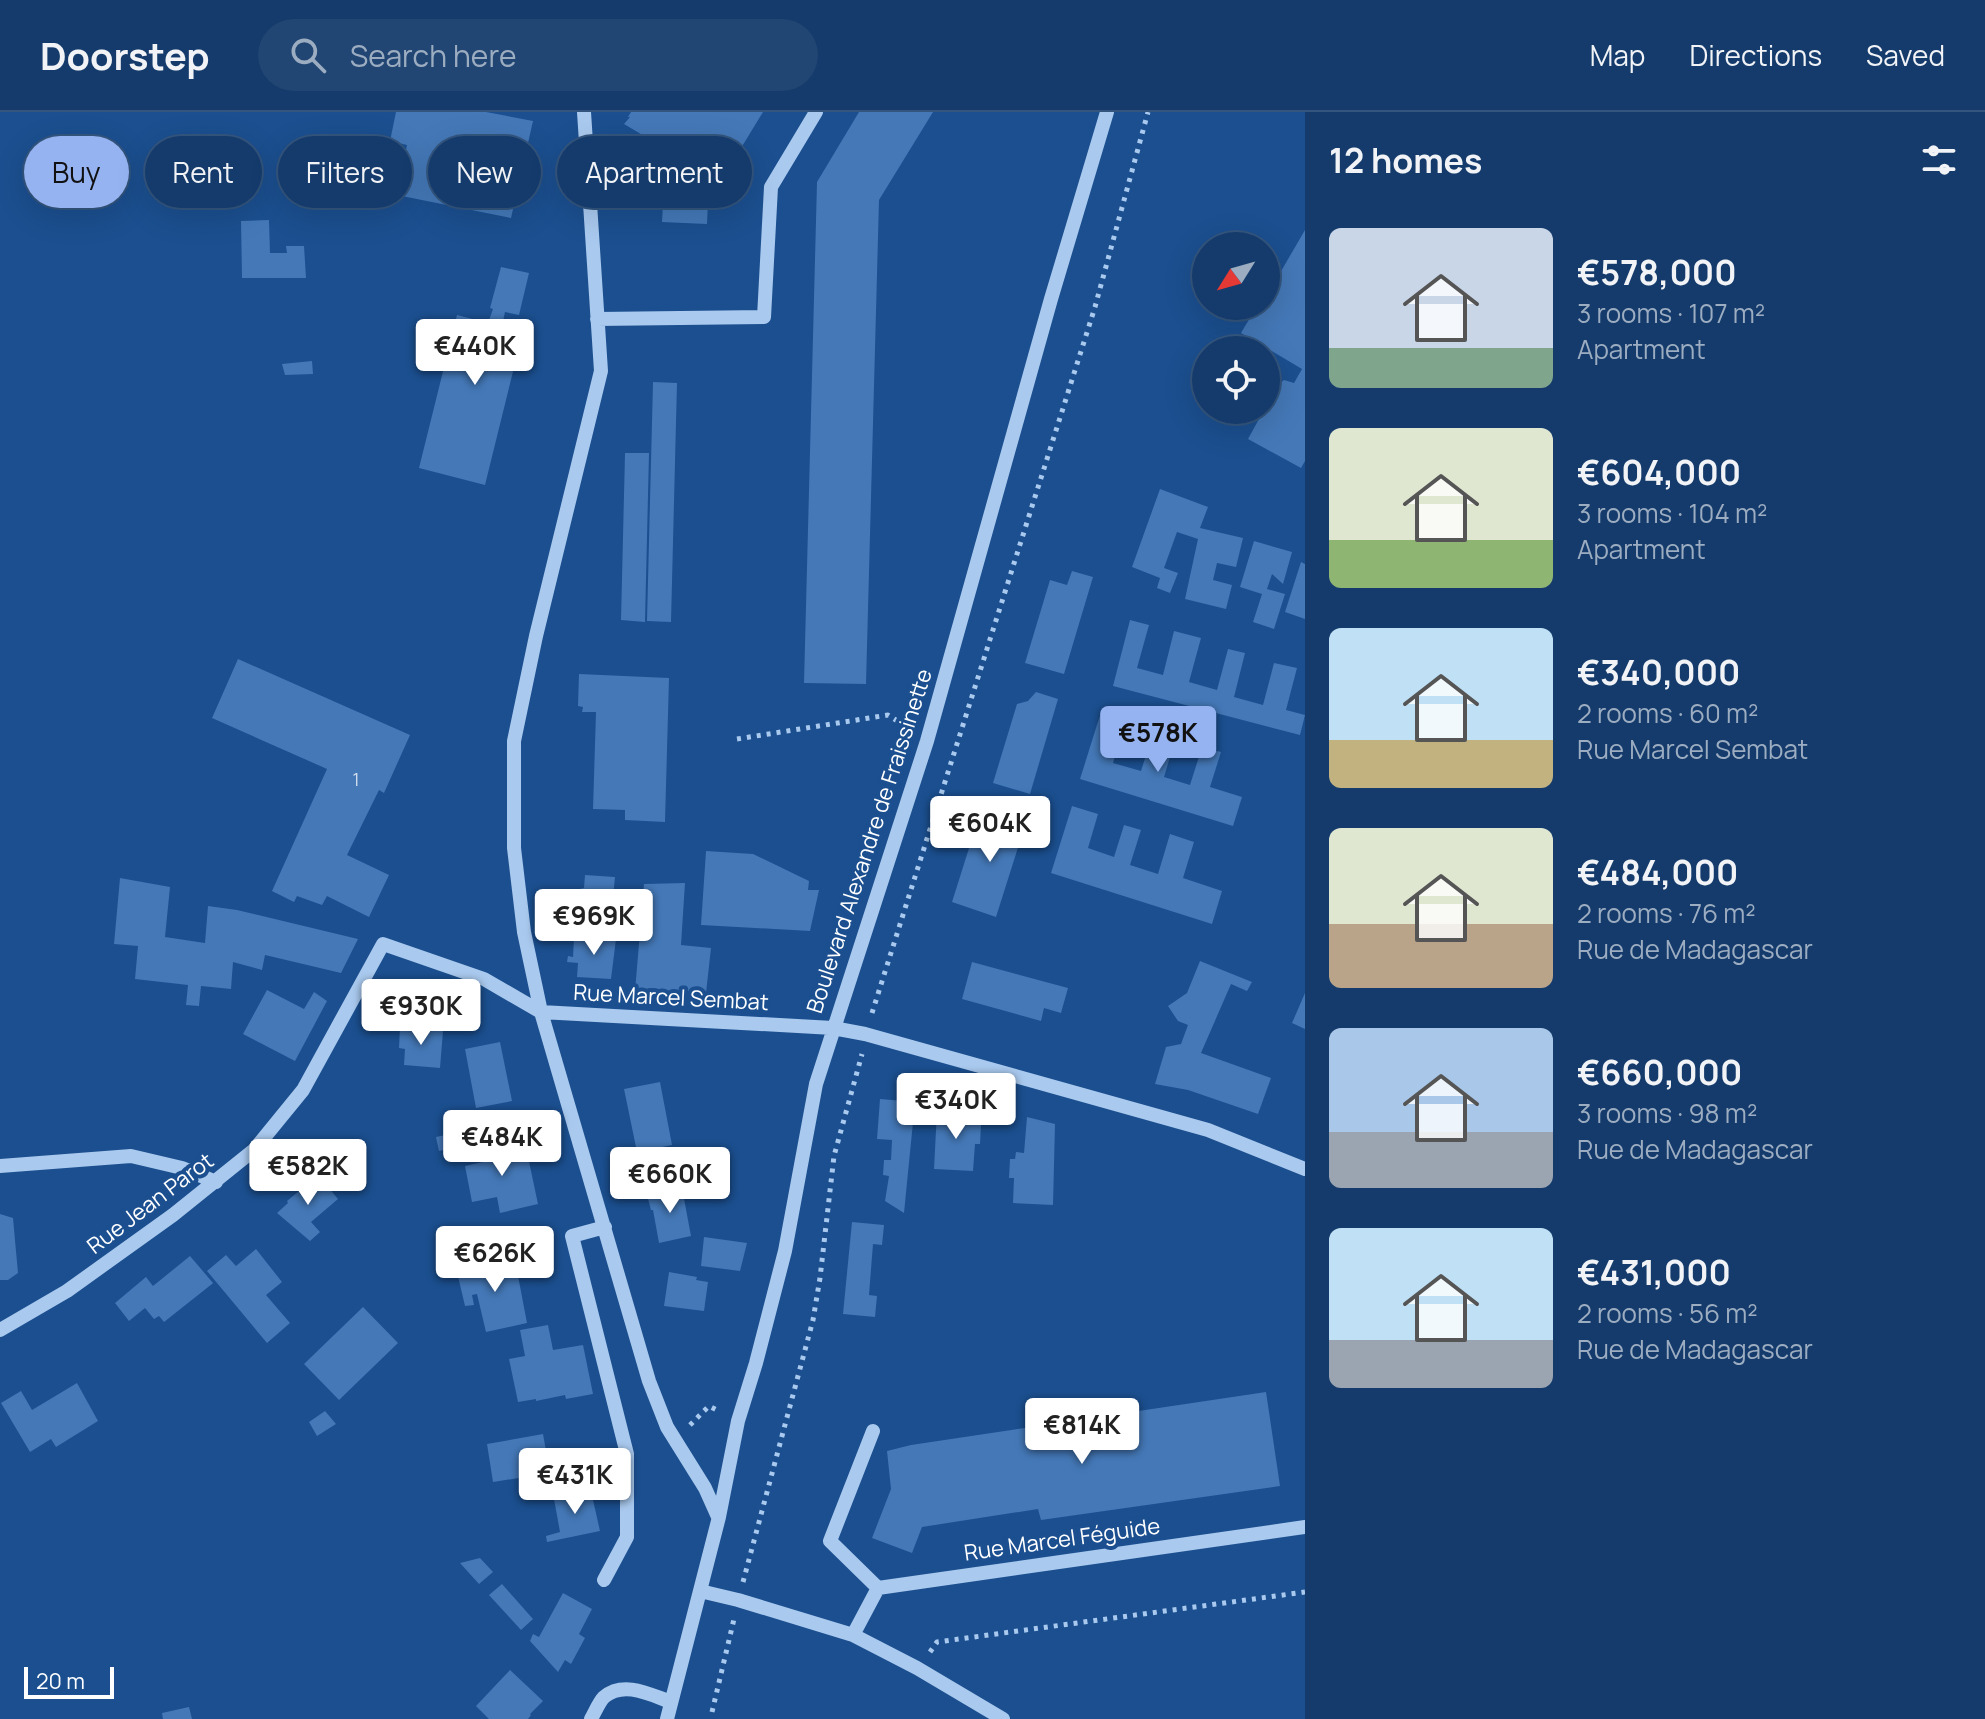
<!DOCTYPE html>
<html lang="en">
<head>
<meta charset="utf-8">
<style>
	:root { --surface:#143b6b; --page:#214673; --text:#f1f3f6; --muted:#9dadc1; --line:#33557e; --accent:#95b2f1 }
	body { margin:0; font-family:Manrope,sans-serif; background:var(--page); color:var(--text); height:100vh; display:flex; flex-direction:column; font-size:30px; white-space:nowrap }
	* { box-sizing:border-box; margin:0 }
	p { font-size:26px; color:var(--muted) }
	.icon { flex:none; width:44px; height:44px; fill:none; stroke:currentColor; stroke-width:2; stroke-linecap:round; stroke-linejoin:round }
	.map { position:relative; flex:1; overflow:hidden }
	.sheet { display:flex; flex-direction:column; background:var(--surface); width:680px }
	.sheet>* { flex:none }
	.banner { position:absolute; left:24px; top:24px; width:760px; height:72px; display:flex; gap:16px }
	.needle { width:52px; rotate:233deg }
	.tools { position:absolute; left:1192px; top:120px; display:grid; gap:16px }
	.tools a { display:grid; place-items:center; width:88px; height:88px; border-radius:50%; background:var(--surface); box-shadow:0 8px 32px #0002,0 0 0 2px var(--line); font-size:40px }
	.scale { position:absolute; left:24px; bottom:20px; width:90px; box-sizing:border-box; padding-left:8px; border:4px solid #fff; border-top:0; font-size:22px; line-height:28px; white-space:nowrap; color:#fff; -webkit-text-stroke:6px #1b4f8f; paint-order:stroke }
	.price { position:absolute; translate:-50% -68px; padding:0 18px; border-radius:8px; background:#fff; color:#222; font-size:26px; line-height:52px; filter:drop-shadow(0 2px 4px #0008) }
	.price::after { content:''; position:absolute; left:50%; top:48px; width:24px; height:18px; margin-left:-12px; background:inherit; clip-path:polygon(0 0,100% 0,50% 100%) }
	.price.on { background:var(--accent); color:#111 }
	ul { padding:0; list-style:none }
	li { display:flex; align-items:center; gap:24px; height:200px; padding:0 24px }
	li span { display:grid; place-items:center; flex:none; width:224px; height:160px; border-radius:12px; color:#555 }
	li>.icon { margin-inline-start:auto }
	span .icon { width:96px; height:96px; fill:#fffc; stroke-width:1 }
	li b { font-size:34px }
	h2 { display:flex; justify-content:space-between; align-items:center; height:96px; padding:0 24px; font-size:34px }
	.tag { padding:0 28px; border-radius:36px; background:var(--surface); box-shadow:0 8px 32px #0002,0 0 0 2px var(--line); font-size:28px; line-height:72px }
	.tag.on { background:var(--accent); color:#111 }
	header { display:flex; align-items:center; gap:48px; box-sizing:border-box; height:112px; padding:0 40px; background:var(--surface); border-bottom:2px solid var(--line) }
	header strong { font-size:38px }
	nav { display:flex; gap:44px; margin-inline-start:auto; font-size:28px }
	.search { width:560px; height:72px; background:var(--page); display:flex; align-items:center; gap:20px; box-sizing:border-box; padding:0 28px; border-radius:44px; color:var(--muted); font-size:30px }
	main { display:flex; flex:1; min-height:0 }
	.map>svg:first-child { display:block }
	.building { fill:#4478b7 }
	.lines { fill:none; stroke-linecap:round; stroke-linejoin:round }
	.path { stroke:#a9c9ee; stroke-width:5; stroke-dasharray:4 6; stroke-linecap:butt }
	.minor { stroke:#a9c9ee; stroke-width:14 }
	.labels { text-anchor:middle; stroke-width:8; stroke-linejoin:round; paint-order:stroke }
	.number-label { font-size:18px; fill:#d0dded }
	.street-label { font-size:22px; fill:#fff; stroke:#1b4f8f }
</style>
</head>
<body>
<header>
<strong>Doorstep</strong>
<div class="search"><svg class="icon" aria-label="search" viewBox="0 0 24 24"><circle cx="10" cy="10" r="6"/><path d="M15 15l6 6"/></svg>Search here</div>
<nav><a>Map</a><a>Directions</a><a>Saved</a></nav>
</header>
<main>
<div class="map">
<svg width="1305" height="1607" viewBox="0 0 1305 1607">
	<rect width="100%" height="100%" fill="#1b4f8f"/>
	<path class="building" d="M396,0H486L533,9L511,106L397,83L407,33L390,29Z
		M631,0H763L724,64L721,68L709,67L707,112L662,110L666,37L624,12L630,5H628Z
		M859,0H933L879,88L866,572L804,571L817,70Z
		M242,41V47L256,46L257,66L230,65L232,42Z
		M269,108L270,141H287L286,134H304L306,166H242L241,109Z
		M1305,118V349L1301,356L1248,327L1264,298H1266L1279,272L1284,268L1294,271L1302,257L1241,221L1257,194H1266V185Z
		M501,155L529,161L519,203L505,200L502,214L523,219L485,373L419,356L457,203L488,211L493,197L490,196Z
		M312,249L313,262L285,263L282,252Z
		M653,270L677,271L671,510L647,509Z
		M625,341H649L645,510L621,508Z
		M1160,377L1208,395L1200,416L1243,426L1236,455L1217,451L1213,468L1232,473L1226,497L1185,487L1198,427L1177,420L1164,456L1178,461L1170,481L1157,476L1160,466L1132,455Z
		M1254,429L1292,440L1283,472L1272,462L1267,477L1285,482L1274,517L1253,510L1262,482L1240,475Z
		M1301,450L1305,452V507L1285,500Z
		M1072,459L1093,465L1064,562L1025,551L1050,468L1067,473Z
		M1130,508L1149,513L1137,556L1163,563L1174,519L1201,526L1189,570L1217,578L1228,537L1245,541L1234,585L1263,593L1274,551L1297,556L1286,598L1305,603L1300,623L1113,574Z
		M238,547L410,623L384,681L379,678L347,743L389,763L369,805L327,784L322,793L297,784L294,790L272,779L327,657L212,606Z
		M579,562L669,566L665,710L625,708V698L593,697L596,600H582L583,595L578,594Z
		M1036,580L1058,587L1030,682L993,671L1017,592L1028,589Z
		M1102,597L1127,605L1113,651L1141,659L1154,618L1176,625L1164,665L1190,673L1202,635L1221,640L1210,675L1242,685L1233,714L1080,667Z
		M1072,694L1098,702L1088,736L1114,745L1124,713L1141,718L1130,753L1158,762L1170,722L1194,730L1183,766L1222,779L1212,812L1051,761Z
		M999,698L1027,707L996,805L952,790L976,714L991,719Z
		M706,739L753,742L809,769L808,778H819L810,819L701,813Z
		M585,763L615,765L611,806L578,803L579,777L584,776Z
		M120,766L170,775L165,825L205,831L208,794L237,798L358,827L341,861L265,843L262,858L233,850L231,877L201,874L199,894L186,893L188,873L135,867L138,834L114,832Z
		M685,771L681,833L711,836L706,881L677,883L635,879L644,772Z
		M574,825L616,827L611,867L577,865L578,851L567,850L568,844L573,845Z
		M1200,849L1252,870L1247,879L1231,872L1201,941L1271,966L1258,1002L1188,978L1155,972L1166,935L1181,932L1188,913L1178,909L1168,894L1187,881Z
		M972,850L1068,876L1061,901L1044,896L1041,909L962,887Z
		M267,878L304,897L314,880L327,889L295,949L243,922Z
		M1305,881V917L1292,911Z
		M400,915L443,919L440,956L404,953L405,937L399,936Z
		M500,930L512,989L476,996L465,937Z
		M660,970L672,1033L637,1040L624,977Z
		M880,987L915,990L904,1101L885,1089L889,1064L883,1063L884,1048H891L892,1028L877,1027Z
		M937,999L976,1002V1013H981L980,1032H975L973,1059L934,1057Z
		M1027,1005L1055,1012L1053,1093L1013,1091L1014,1066H1009L1010,1047H1015L1016,1040L1024,1041Z
		M470,1018L473,1032L439,1039L436,1025Z
		M496,1023L501,1046L527,1040L538,1092L500,1101L497,1085L472,1090L465,1054L483,1050L478,1026Z
		M318,1063L338,1087L311,1110L320,1120L310,1129L277,1101L288,1091L287,1089Z
		M682,1076L691,1124L659,1131L653,1098H651L647,1083Z
		M0,1102L13,1106L18,1161L8,1168H0Z
		M852,1110L884,1113L882,1133L873,1132L869,1183L877,1184L875,1205L843,1202Z
		M704,1125L747,1131L740,1159L701,1154Z
		M256,1137L282,1170L266,1183L290,1211L267,1231L207,1159L226,1143L236,1154Z
		M190,1144L213,1171L212,1172L164,1210L159,1204L154,1207L145,1196L129,1209L115,1191L146,1165L153,1174Z
		M515,1148L527,1211L486,1220L477,1182L472,1183L474,1193L465,1194L457,1160Z
		M669,1160L697,1165L696,1168L708,1170L704,1199L664,1194Z
		M363,1195L398,1231L339,1288L304,1252Z
		M548,1213L553,1238L583,1233L593,1282L566,1287L565,1283L536,1289V1287L518,1290L509,1247L525,1244L520,1218Z
		M77,1271L98,1309L56,1335L51,1327L30,1340L1,1291L21,1279L32,1298Z
		M1266,1280L1280,1374L1041,1408L1038,1397L922,1415L912,1441L872,1426L891,1377L887,1339L911,1333Z
		M325,1299L336,1312L317,1324L309,1310Z
		M543,1322L550,1361L493,1370L487,1332Z
		M591,1379L600,1419L547,1430L546,1424L560,1420L554,1387Z
		M480,1446L493,1460L479,1472L460,1451Z
		M502,1472L533,1507L521,1518L489,1483Z
		M563,1481L592,1497L579,1522L585,1526L571,1552L565,1548L558,1560L530,1529L533,1522L539,1525Z
		M510,1558L543,1589L530,1602L531,1603L528,1607H489L476,1594Z
		M189,1595L192,1607H163L162,1601Z"/>
	<g class="lines">
		<path class="path" d="M737,627L888,603L910,617
			M872,901L1095,195L1148,0
			M690,1313L709,1294L719,1299
			M743,1470L813,1208L820,1166L834,1044L862,942
			M930,1540L937,1530L1305,1480
			M712,1600L734,1507"/>
		<path class="minor" d="M584,0L601,259L536,524L514,629V736L524,820L541,900L649,1269L667,1315L705,1376L718,1405
			M597,207L764,205L771,75L816,0
			M0,1054L131,1044L182,1056L216,1070
			M0,1218L67,1179L173,1103L254,1038L303,978L383,832L484,867L541,900L833,916L865,922L1208,1018L1305,1057
			M873,1319L830,1429L878,1476
			M604,1468L627,1425V1342L572,1124L605,1115
			M878,1476L1305,1415
			M700,1479L738,1488L853,1523L917,1556L1003,1607
			M853,1523L878,1476
			M591,1607C595,1600 599,1590 604,1585C624,1568 651,1583 671,1590
			M667,1607L719,1405L738,1309L756,1251L785,1139L816,972L927,629L1051,187L1107,0"/>
	</g>
	<g class="labels">
		<g class="number-label">
			<text x="356" y="674">1</text>
		</g>
		<g class="street-label">
			<text transform="translate(869 729) rotate(-72)" y="8">Boulevard Alexandre de Fraissinette</text>
			<text transform="translate(671 885) rotate(3)" y="8">Rue Marcel Sembat</text>
			<text transform="translate(150 1091) rotate(-37)" y="8">Rue Jean Parot</text>
			<text transform="translate(1062 1427) rotate(-8)" y="8">Rue Marcel Féguide</text>
		</g>
	</g>
</svg>
<div class="tools">
<a><svg class="needle" viewBox="-14 -14 28 28"><path d="M0-13l5 13h-10z" fill="#e53935"/><path d="M0 13l5-13h-10z" fill="#9dadc1"/></svg></a>
<a><svg class="icon" aria-label="locate" viewBox="0 0 24 24"><circle cx="12" cy="12" r="6"/><path d="M12 2v4M12 18v4M2 12h4M18 12h4"/></svg></a>
</div>
<div class="scale">20 m</div>
<b class="price" style="left:475px;top:275px">€440K</b>
<b class="price on" style="left:1158px;top:662px">€578K</b>
<b class="price" style="left:990px;top:752px">€604K</b>
<b class="price" style="left:594px;top:845px">€969K</b>
<b class="price" style="left:421px;top:935px">€930K</b>
<b class="price" style="left:956px;top:1029px">€340K</b>
<b class="price" style="left:502px;top:1066px">€484K</b>
<b class="price" style="left:308px;top:1095px">€582K</b>
<b class="price" style="left:670px;top:1103px">€660K</b>
<b class="price" style="left:495px;top:1182px">€626K</b>
<b class="price" style="left:1082px;top:1354px">€814K</b>
<b class="price" style="left:575px;top:1404px">€431K</b>
<div class="banner">
<a class="tag on">Buy</a>
<a class="tag">Rent</a>
<a class="tag">Filters</a>
<a class="tag">New</a>
<a class="tag">Apartment</a>
</div>
</div>
<section class="sheet">
<h2>12 homes<svg class="icon" aria-label="filters" viewBox="0 0 24 24"><path d="M4 7h16M4 17h16"/><circle cx="9" cy="7" r="2"/><circle cx="15" cy="17" r="2"/></svg></h2>
<ul>
<li><span style="background:linear-gradient(#c9d6e8 75%,#7fa58c 0)"><svg class="icon" aria-label="home" viewBox="0 0 24 24"><path d="M3 11l9-7 9 7M6 9v11h12V9"/></svg></span><div><b>€578,000</b><p>3 rooms · 107 m²</p><p>Apartment</p></div></li>
<li><span style="background:linear-gradient(#dfe7d0 70%,#8fb573 0)"><svg class="icon" aria-label="home" viewBox="0 0 24 24"><path d="M3 11l9-7 9 7M6 9v11h12V9"/></svg></span><div><b>€604,000</b><p>3 rooms · 104 m²</p><p>Apartment</p></div></li>
<li><span style="background:linear-gradient(#bfe0f5 70%,#c2b280 0)"><svg class="icon" aria-label="home" viewBox="0 0 24 24"><path d="M3 11l9-7 9 7M6 9v11h12V9"/></svg></span><div><b>€340,000</b><p>2 rooms · 60 m²</p><p>Rue Marcel Sembat</p></div></li>
<li><span style="background:linear-gradient(#dfe7d0 60%,#b9a48a 0)"><svg class="icon" aria-label="home" viewBox="0 0 24 24"><path d="M3 11l9-7 9 7M6 9v11h12V9"/></svg></span><div><b>€484,000</b><p>2 rooms · 76 m²</p><p>Rue de Madagascar</p></div></li>
<li><span style="background:linear-gradient(#a9c7e8 65%,#9aa5b1 0)"><svg class="icon" aria-label="home" viewBox="0 0 24 24"><path d="M3 11l9-7 9 7M6 9v11h12V9"/></svg></span><div><b>€660,000</b><p>3 rooms · 98 m²</p><p>Rue de Madagascar</p></div></li>
<li><span style="background:linear-gradient(#bfe0f5 70%,#9aa5b1 0)"><svg class="icon" aria-label="home" viewBox="0 0 24 24"><path d="M3 11l9-7 9 7M6 9v11h12V9"/></svg></span><div><b>€431,000</b><p>2 rooms · 56 m²</p><p>Rue de Madagascar</p></div></li>
</ul>
</section>
</main>
</body>
</html>
